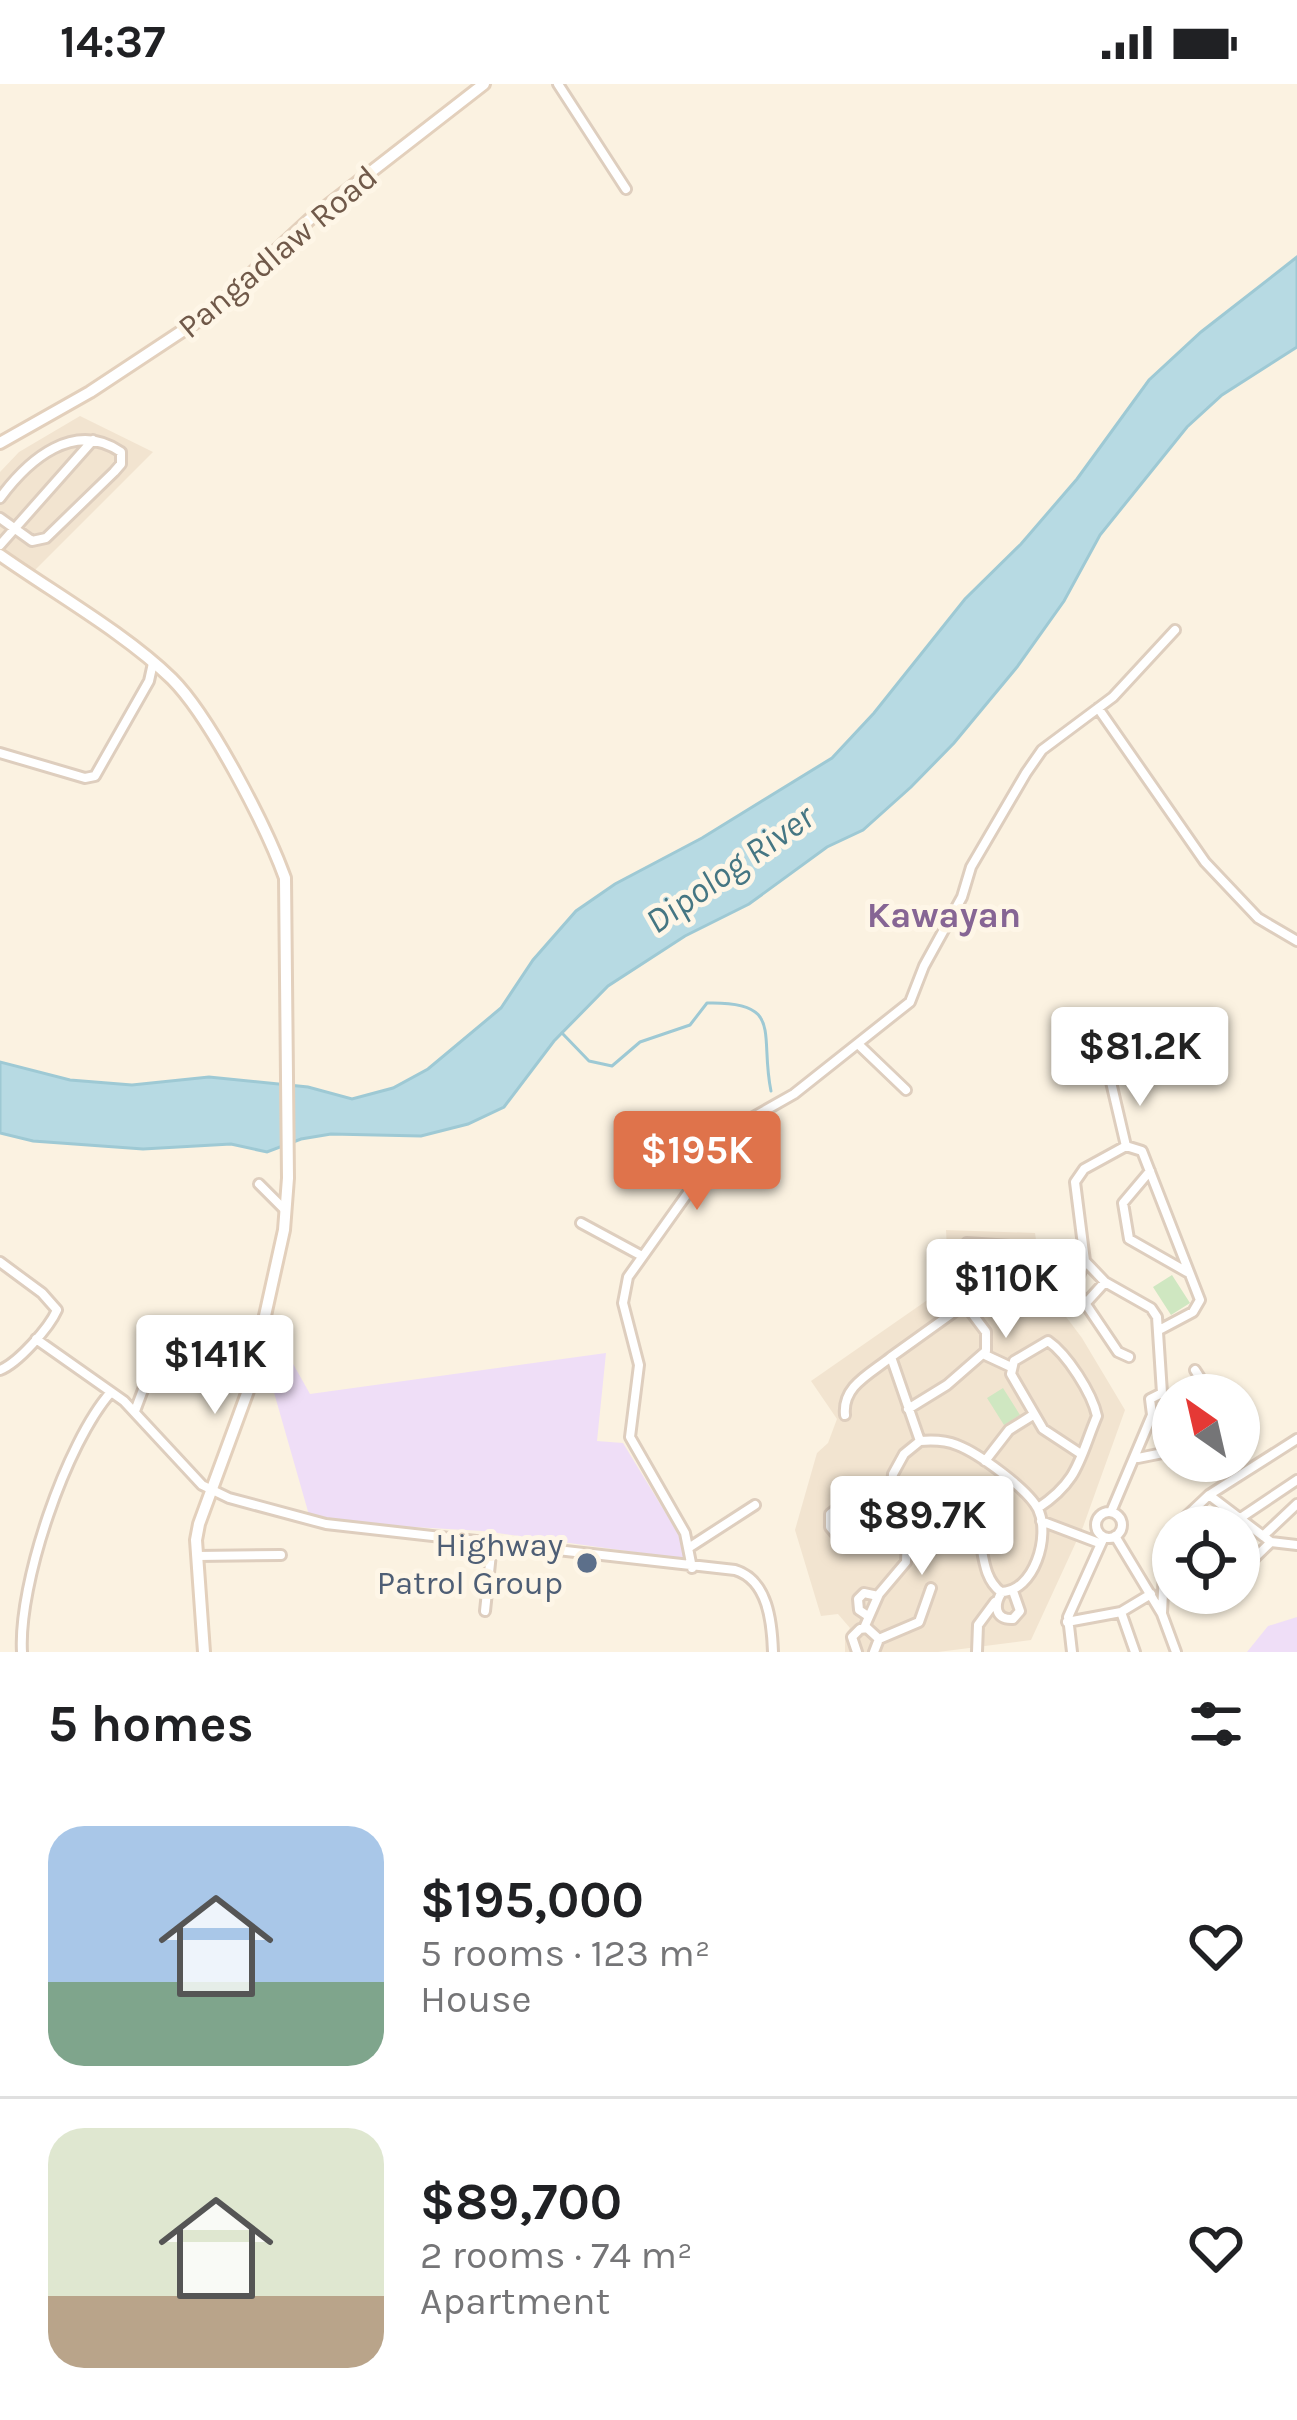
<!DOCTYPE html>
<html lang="en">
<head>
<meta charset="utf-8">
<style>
	:root { --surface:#fff; --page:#f2f2f2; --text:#202124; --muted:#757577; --line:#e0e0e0; --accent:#df734b }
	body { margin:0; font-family:Karla,sans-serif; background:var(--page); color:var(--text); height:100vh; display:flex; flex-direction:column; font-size:45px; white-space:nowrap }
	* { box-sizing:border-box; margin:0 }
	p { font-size:39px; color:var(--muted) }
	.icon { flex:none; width:66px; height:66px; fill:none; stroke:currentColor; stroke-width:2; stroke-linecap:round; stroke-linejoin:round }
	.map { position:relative; height:1568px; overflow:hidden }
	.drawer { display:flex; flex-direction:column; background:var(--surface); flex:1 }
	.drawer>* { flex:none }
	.needle { width:78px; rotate:326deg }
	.fabs { position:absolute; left:1152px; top:1290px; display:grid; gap:24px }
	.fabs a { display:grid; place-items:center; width:108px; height:108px; border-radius:50%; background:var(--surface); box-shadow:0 3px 9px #0004; font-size:60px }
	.price { position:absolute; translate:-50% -102px; padding:0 27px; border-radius:12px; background:#fff; color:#222; font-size:39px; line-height:78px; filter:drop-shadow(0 3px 6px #0008) }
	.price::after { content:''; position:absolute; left:50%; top:72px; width:36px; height:27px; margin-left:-18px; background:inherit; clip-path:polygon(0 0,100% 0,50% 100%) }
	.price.selected { background:var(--accent); color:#fff }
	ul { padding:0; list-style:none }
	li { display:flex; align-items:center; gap:36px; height:300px; padding:0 48px }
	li+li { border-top:3px solid var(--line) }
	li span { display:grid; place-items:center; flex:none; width:336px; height:240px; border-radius:36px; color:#555 }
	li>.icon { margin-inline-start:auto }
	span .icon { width:144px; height:144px; fill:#fffc; stroke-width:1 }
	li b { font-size:51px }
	h2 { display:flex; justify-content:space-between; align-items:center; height:144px; padding:0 48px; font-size:51px }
	.status { display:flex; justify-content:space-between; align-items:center; height:84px; padding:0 60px; background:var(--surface); direction:ltr }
	.status svg { height:33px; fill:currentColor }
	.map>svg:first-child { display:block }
	.residential { fill:#f2e4d0 }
	.education { fill:#efdef7 }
	.green { fill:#cfe7c1 }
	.water { fill:#b7dae3; stroke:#9ec9d4; stroke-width:3 }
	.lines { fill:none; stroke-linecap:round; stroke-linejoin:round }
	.stream { stroke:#9ec9d4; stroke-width:3 }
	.street-casing { stroke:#decebe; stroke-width:14 }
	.secondary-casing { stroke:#e3d0bc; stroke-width:16 }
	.street { stroke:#fff; stroke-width:8 }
	.secondary { stroke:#fff; stroke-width:10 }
	.service-dot { fill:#5c6f8a; stroke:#fef6e7; stroke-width:4.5 }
	.labels { text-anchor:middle; stroke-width:10; stroke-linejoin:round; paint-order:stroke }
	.street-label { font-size:33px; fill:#705949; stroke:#fef6e7 }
	.service-label { font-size:33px; fill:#4e5e75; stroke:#fef6e7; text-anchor:end }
	.water-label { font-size:36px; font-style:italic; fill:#457683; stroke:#fef6e7 }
	.neighbourhood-label { font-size:36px; font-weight:bold; fill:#866594; stroke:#fef6e7 }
</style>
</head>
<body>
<div class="status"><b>14:37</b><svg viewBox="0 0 49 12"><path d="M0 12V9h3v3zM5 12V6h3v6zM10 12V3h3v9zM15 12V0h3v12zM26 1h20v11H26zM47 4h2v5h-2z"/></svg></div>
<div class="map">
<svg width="1297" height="1568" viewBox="0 0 1297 1568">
	<rect width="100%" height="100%" fill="#fbf2e1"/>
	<path class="residential" d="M80,332L153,368L32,489L0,466V388L19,368Z
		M946,1146L1035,1149L1040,1183L1049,1210L1082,1254L1125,1326L1083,1443L1031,1556L938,1568H845V1552L850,1544L838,1530L821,1532L795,1446L817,1369L828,1359L837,1335L811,1297L949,1201Z"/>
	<path class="education" d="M606,1269L597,1357L623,1359L687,1464L685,1475L483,1447L378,1441L309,1431L269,1291L292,1278L310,1310Z
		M1297,1533V1568H1247L1268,1542Z"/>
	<path class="green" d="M1172,1191L1190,1219L1171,1231L1153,1203Z
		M1003,1304L1020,1331L1004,1341L987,1314Z"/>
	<path class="water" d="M1297,173V263L1222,311L1187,343L1100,451L1064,517L1017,583L954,659L911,703L863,746L827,763L749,820L685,852L608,902L554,957L504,1023L468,1040L421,1052L331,1050L301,1055L267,1068L231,1060L143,1065L33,1057L0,1049V978L70,996L132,1001L209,993L308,1003L352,1015L393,1004L428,985L501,924L533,876L576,827L615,800L702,754L832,674L874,629L965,515L1021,460L1077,395L1149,296L1201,248Z"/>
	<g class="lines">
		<path class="stream" d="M562,949L589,977L612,982L640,958L690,941L707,919C785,917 759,950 771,1007"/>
		<defs>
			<path id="street" d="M558,0L626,105
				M0,414C29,375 74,336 121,368V380L114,388L46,454L32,457L0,434
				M0,461L93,356
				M1098,624L1205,778L1258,834L1297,857
				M0,669L85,694L95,692L149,597L153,579
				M858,960L906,1006
				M1111,998L1126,1062
				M1150,1087L1123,1119L1129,1155L1187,1188
				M259,1100L285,1126
				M581,1139L642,1172
				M967,1159L1024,1163L1031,1172L1030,1189L1022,1197L1014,1196L965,1163Z
				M1085,1177L1105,1198L1151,1224L1157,1233L1162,1309
				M0,1178L42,1209L57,1226C49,1244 18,1279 0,1286
				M1085,1220L1105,1198
				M968,1223L994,1185
				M36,1255L124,1317L202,1401L229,1414L326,1440L735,1486C768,1496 772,1538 773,1568
				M983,1270L1011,1283
				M1129,1273L1118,1268L1079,1210L1078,1194L1085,1177L1075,1098L1084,1085L1126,1062L1142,1067L1200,1216L1193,1228L1161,1245
				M1195,1286L1211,1311
				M135,1327L150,1287
				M845,1331C842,1302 870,1290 891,1273
				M1152,1331L1165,1333L1173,1324
				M1138,1374L1173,1367
				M985,1377L1009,1346L1033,1331
				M1209,1411L1271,1458L1297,1461
				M1038,1424C1079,1397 1079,1375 1097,1332C1092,1309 1067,1270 1048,1257L1014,1277L1011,1290L1043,1345L1081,1370
				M908,1425C1009,1405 963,1479 1001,1508C1034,1508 1051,1452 1038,1425C1028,1405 978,1369 957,1361C945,1356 932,1356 920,1357
				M1111,1428L1152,1331L1150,1315L1162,1309L1173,1319
				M1096 1441a13 13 0 1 1 26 0a13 13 0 1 1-26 0Z
				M1239,1435L1297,1396
				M1041,1437L1099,1459
				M1175,1443L1209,1411L1297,1355
				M1115,1452L1162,1530L1176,1568
				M1263,1452L1297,1420
				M840,1455L830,1443V1430L868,1401L892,1403
				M690,1463L755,1421
				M197,1472L281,1471
				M692,1484L685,1449L630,1353L639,1281L623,1219L628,1193L734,1044L794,1010L910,918L924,882L962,813L971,783L1026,689L1042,666L1113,613L1175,546
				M1239,1489L1271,1458
				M1002,1508C994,1520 994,1536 1013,1535L1020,1527L1013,1507
				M485,1527L492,1460
				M1121,1528L1135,1568
				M1162,1529L1165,1465L1173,1446
				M868,1532L859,1526L858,1515L864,1509L878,1512
				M1067,1538L1121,1528L1151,1510
				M864,1544L879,1510L906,1478L908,1425L892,1403L893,1390L904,1370L920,1357L891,1273L958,1225L968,1224L986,1248V1267L947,1301L908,1325
				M879,1555L919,1538L931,1504
				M22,1568C18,1500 66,1359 111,1308
				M857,1568L852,1553L860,1545L867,1544L879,1555L874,1568
				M977,1568L978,1541L995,1518
				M1072,1568L1068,1533L1104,1453"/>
			<path id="secondary" d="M0,359L90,308L208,230L309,136L484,0
				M0,471C54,509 126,550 172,595C210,633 266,742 285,794L288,1094L284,1146L249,1304L199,1440L196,1456L204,1568"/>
		</defs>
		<use href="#street" class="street-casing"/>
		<use href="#secondary" class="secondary-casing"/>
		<use href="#street" class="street"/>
		<use href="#secondary" class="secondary"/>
	</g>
	<circle class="service-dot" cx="587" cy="1479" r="12"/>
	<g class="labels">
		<g class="street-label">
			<text transform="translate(277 167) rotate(-40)" y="12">Pangadlaw Road</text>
		</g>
		<g class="service-label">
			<text x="563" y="1472">Highway<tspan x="563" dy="38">Patrol Group</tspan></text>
		</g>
		<g class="water-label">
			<text transform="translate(729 784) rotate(-35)" y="13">Dipolog River</text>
		</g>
		<g class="neighbourhood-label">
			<text x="944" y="843">Kawayan</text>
		</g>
	</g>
</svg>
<div class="fabs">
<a><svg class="needle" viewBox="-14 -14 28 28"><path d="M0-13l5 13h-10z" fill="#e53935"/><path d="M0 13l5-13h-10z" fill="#757577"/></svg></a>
<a><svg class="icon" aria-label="locate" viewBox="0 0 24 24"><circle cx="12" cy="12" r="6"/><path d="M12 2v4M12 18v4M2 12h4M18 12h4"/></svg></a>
</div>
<b class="price" style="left:1140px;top:1025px">$81.2K</b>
<b class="price selected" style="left:697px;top:1129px">$195K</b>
<b class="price" style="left:1006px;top:1257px">$110K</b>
<b class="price" style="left:215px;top:1333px">$141K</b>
<b class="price" style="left:922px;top:1494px">$89.7K</b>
</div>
<section class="drawer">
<h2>5 homes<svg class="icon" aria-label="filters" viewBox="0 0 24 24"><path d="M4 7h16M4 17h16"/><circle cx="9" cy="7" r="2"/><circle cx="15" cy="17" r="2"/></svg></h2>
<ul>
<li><span style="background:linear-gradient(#a9c7e8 65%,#7fa58c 0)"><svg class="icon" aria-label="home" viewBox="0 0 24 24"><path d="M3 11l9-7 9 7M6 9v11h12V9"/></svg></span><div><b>$195,000</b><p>5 rooms · 123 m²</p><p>House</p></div><svg class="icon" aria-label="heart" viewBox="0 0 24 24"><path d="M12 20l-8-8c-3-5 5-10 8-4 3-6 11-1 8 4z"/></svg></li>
<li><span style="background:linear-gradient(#dfe7d0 70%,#b9a48a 0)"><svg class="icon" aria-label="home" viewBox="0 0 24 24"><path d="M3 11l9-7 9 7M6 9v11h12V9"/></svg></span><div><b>$89,700</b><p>2 rooms · 74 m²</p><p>Apartment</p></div><svg class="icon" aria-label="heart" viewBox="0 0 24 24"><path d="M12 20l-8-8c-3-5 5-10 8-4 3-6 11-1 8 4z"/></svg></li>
</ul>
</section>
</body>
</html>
